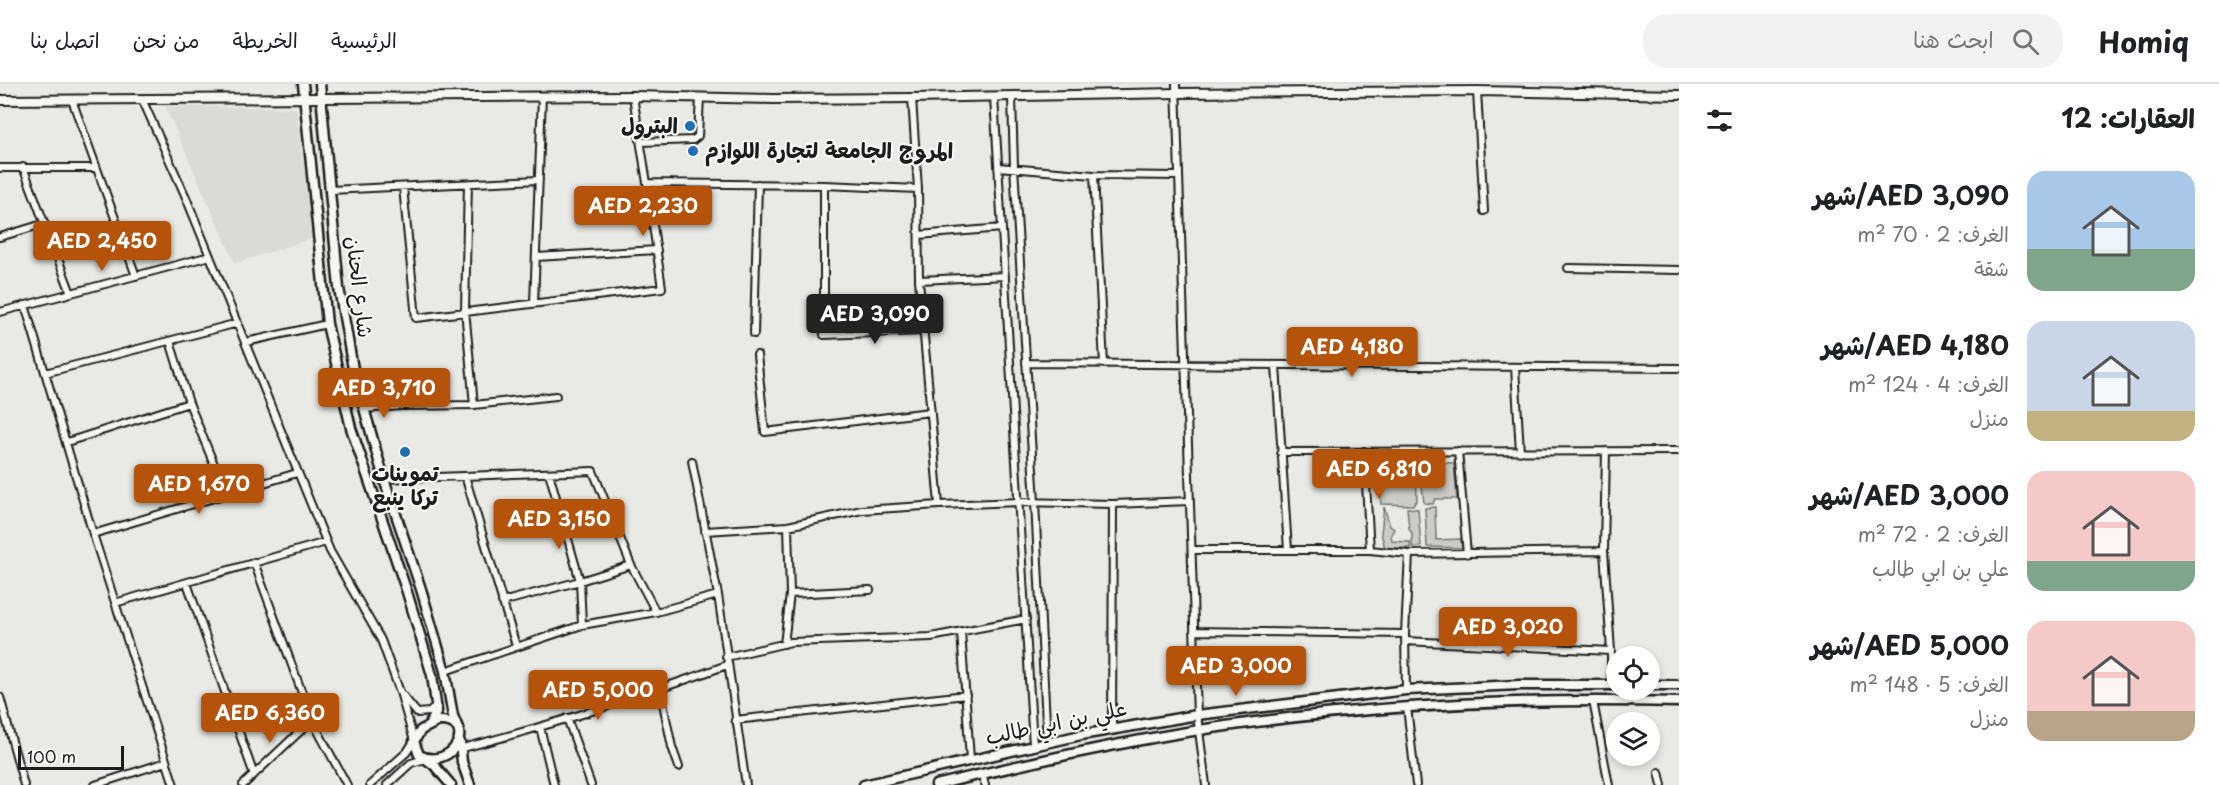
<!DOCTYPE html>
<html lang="ar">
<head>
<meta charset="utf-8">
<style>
	:root { --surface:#fff; --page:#f2f2f2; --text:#202124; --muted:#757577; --line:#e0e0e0; --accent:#b45309 }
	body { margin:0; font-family:"Playpen Sans","Playpen Sans Arabic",sans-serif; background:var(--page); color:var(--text); direction:rtl; height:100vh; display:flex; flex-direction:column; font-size:22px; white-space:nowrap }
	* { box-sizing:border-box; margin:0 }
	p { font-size:20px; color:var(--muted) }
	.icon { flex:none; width:33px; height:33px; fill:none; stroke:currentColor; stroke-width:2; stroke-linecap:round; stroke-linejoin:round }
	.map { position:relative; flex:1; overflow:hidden; direction:ltr }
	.drawer { display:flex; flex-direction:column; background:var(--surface); width:540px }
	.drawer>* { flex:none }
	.tools { position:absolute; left:1606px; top:562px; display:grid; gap:12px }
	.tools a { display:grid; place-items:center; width:54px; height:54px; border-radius:50%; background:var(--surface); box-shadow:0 3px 9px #0003; font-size:30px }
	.scale { position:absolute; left:18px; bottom:15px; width:106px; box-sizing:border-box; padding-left:6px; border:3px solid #1c1c1c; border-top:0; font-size:16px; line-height:21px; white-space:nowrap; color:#1c1c1c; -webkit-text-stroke:4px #f6f6f2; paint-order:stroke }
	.price { position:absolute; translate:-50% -51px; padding:0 14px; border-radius:6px; background:var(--accent); color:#fff; font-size:20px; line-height:39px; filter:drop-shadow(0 2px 3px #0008) }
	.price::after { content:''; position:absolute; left:50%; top:36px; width:18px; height:14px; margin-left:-9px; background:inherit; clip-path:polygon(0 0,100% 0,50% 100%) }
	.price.selected { background:#222; color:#fff }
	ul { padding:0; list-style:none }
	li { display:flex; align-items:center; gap:18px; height:150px; padding:0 24px }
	li span { display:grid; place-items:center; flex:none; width:168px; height:120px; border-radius:18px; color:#555 }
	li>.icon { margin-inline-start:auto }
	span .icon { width:72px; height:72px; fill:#fffc; stroke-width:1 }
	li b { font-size:26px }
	h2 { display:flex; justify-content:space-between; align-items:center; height:72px; padding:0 24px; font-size:26px }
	header { display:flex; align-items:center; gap:36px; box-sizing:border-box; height:84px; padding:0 30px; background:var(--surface); border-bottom:2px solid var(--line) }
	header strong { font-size:28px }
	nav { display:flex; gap:33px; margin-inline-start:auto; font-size:21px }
	.search { width:420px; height:54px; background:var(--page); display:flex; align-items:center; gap:15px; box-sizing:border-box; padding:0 21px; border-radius:24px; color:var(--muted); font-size:22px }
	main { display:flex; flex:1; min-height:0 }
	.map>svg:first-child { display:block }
	.built { fill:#dadad6 }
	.green { fill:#cbcbc7; stroke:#747472; stroke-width:1.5 }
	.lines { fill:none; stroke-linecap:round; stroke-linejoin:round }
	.minor-casing { stroke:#1c1c1c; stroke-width:10 }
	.tertiary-casing { stroke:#1c1c1c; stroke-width:12 }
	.secondary-casing { stroke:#1c1c1c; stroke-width:13 }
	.minor { stroke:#f6f6f2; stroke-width:6 }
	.tertiary { stroke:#f6f6f2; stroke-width:8 }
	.secondary { stroke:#f6f6f2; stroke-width:8 }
	.poi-dot { fill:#1f6fb2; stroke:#f6f6f2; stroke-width:2 }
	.labels { text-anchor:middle; stroke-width:4.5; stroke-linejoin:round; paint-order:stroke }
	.poi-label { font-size:21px; font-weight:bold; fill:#1c1c1c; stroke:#f6f6f2; text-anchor:end }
	.street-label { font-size:21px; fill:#1c1c1c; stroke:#f6f6f2 }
</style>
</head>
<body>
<header>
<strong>Homiq</strong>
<div class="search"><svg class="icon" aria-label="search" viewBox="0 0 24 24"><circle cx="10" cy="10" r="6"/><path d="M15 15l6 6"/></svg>ابحث هنا</div>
<nav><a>الرئيسية</a><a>الخريطة</a><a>من نحن</a><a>اتصل بنا</a></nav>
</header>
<main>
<section class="drawer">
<h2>العقارات: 12<svg class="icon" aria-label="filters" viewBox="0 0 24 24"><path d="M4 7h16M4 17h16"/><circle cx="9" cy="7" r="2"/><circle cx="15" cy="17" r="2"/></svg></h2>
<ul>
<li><span style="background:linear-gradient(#a9c7e8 65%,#7fa58c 0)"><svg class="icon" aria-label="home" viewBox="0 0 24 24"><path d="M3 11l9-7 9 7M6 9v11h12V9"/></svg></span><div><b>AED 3,090/شهر</b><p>الغرف: 2 · 70 m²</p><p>شقة</p></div></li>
<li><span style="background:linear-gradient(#c9d6e8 75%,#c2b280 0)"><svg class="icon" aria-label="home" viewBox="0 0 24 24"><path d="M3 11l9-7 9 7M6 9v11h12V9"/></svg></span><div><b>AED 4,180/شهر</b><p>الغرف: 4 · 124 m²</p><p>منزل</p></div></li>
<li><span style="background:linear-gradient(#f6c9c9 75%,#7fa58c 0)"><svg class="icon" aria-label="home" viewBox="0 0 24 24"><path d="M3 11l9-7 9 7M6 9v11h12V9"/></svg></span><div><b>AED 3,000/شهر</b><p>الغرف: 2 · 72 m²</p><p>علي بن ابي طالب</p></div></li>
<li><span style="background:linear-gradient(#f6c9c9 75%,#b9a48a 0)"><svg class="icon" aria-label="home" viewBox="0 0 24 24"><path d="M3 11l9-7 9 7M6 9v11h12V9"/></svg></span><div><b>AED 5,000/شهر</b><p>الغرف: 5 · 148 m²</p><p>منزل</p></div></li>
</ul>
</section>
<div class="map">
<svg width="1679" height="701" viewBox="0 0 1679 701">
	<rect width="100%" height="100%" fill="#e9e9e5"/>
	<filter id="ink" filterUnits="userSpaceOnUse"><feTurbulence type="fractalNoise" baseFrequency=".0167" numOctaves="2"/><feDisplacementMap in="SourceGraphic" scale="12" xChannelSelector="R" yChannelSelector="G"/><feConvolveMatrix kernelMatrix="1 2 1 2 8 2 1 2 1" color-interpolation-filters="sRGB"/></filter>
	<g filter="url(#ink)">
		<path class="built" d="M165,22L296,24L314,154L235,179Z"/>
		<path class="green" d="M1382,376L1411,379L1416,386L1417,416L1413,421L1381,420L1378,384L1382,381Z
			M1431,378L1454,379L1457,415H1435L1433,420L1424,419L1420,384L1428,383Z
			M1384,423L1390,442L1394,445L1391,451L1392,457L1410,458V464H1385L1381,449Z
			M1435,423L1436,456L1461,455L1462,464L1427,463L1425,424Z
			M1407,424L1418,425L1421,463H1412V449L1409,445Z"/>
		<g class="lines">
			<defs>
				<path id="minor" d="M1176,0L1197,631L1206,701
					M1477,7L1484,127
					M633,12L647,99L824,101L918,105
					M994,13L1033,661
					M1012,13L1014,83L1035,418L1047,659
					M912,14L918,105L919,196L939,421
					M142,15L185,111L330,467L381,556L400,608
					M72,16L136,192
					M641,58L693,56L698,52L700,13
					M23,83L71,209
					M998,83L1094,91L1179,92
					M0,84H96
					M1094,91L1104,280
					M468,100L465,226L474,321
					M824,101V251L924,247
					M403,103L416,234L662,204L647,99
					M330,106L539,96
					M919,151L1002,144
					M0,153L43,140
					M536,173L657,166
					M1568,184L1679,186
					M919,196L1005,192
					M534,219L542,12
					M25,221L93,450L174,701
					M0,228L210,172
					M754,250L758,100
					M170,257L189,319L226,410
					M246,258L327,240
					M757,271L765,348L930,328
					M1026,279L1679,284
					M1276,282L1288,466
					M1515,283L1520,368
					M45,289L238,239
					M364,325L402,322L474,321L556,312
					M67,358L189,319
					M1364,367L1370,466
					M1458,367L1467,470
					M1606,367L1604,467L1611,567V601
					M1281,368L1679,367
					M692,377L718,511L746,701
					M549,389L580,497L582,541
					M465,392L516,562
					M384,395L593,387L631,481L656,528
					M705,447L788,442L862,426L939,421L1020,418L1113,420L1190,417
					M93,450L297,389
					M1192,466H1370L1409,470L1604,467
					M254,478L312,636L347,701
					M187,499L254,691
					M790,510L870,506
					M502,518L580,497L631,481
					M115,519L326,458
					M1194,547L1405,550
					M961,548L970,675
					M1405,557L1611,567
					M784,560L790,510L788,442
					M726,573L791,558L931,553L1026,535
					M445,587L582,541L656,528L718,511
					M660,605L672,663L679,683
					M1406,606L1405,550L1409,470
					M0,613L24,701
					M1593,617L1609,701
					M1407,623L1416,701
					M567,634L591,701
					M735,636L966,611
					M540,643L554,701
					M1112,645L1113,420
					M459,665C550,642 639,613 727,581
					M1659,688L1662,701
					M982,690L985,701
					M95,701L166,678
					M243,701L312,636
					M370,701L407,668L414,657L400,608L417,629L430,628L436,621
					M387,701L411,679L426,675"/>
				<path id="tertiary" d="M0,16L633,12L773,15L912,14L1177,9L1477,7L1679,11"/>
				<path id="secondary" d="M303,0L327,240L351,344L407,508L432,591L437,627L430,640
					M320,0L339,204L353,285L384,395L421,505L445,587L453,632L459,646
					M1650,601H1679
					M439,637C479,636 453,688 419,671L414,657L421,646Z
					M460,658L462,678L470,701
					M426,675L434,681L451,701
					M864,701L1081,651L1197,631L1406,606L1519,601H1617
					M936,701C1032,678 1128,656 1226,642C1375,621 1528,614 1679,618"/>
			</defs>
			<use href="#minor" class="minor-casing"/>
			<use href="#tertiary" class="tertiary-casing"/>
			<use href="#secondary" class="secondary-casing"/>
			<use href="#minor" class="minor"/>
			<use href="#tertiary" class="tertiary"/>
			<use href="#secondary" class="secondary"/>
		</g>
	</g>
	<g class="poi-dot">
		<circle cx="690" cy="42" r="6"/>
		<circle cx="693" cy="67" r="6"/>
		<circle cx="405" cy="368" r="6"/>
	</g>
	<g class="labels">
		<g class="poi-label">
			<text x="678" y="49">البترول</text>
			<text x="705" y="74" text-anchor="start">المروج الجامعة لتجارة اللوازم</text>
			<text x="405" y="397" text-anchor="middle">تموينات<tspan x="405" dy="24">تركا ينبع</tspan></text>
		</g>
		<g class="street-label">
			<text transform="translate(359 203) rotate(83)" y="7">شارع الحنان</text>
			<text transform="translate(1056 639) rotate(-12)" y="7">علي بن ابي طالب</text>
		</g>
	</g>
</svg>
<div class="tools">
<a><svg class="icon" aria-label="locate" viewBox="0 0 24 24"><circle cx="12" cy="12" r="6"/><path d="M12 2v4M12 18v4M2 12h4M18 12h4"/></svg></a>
<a><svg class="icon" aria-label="layers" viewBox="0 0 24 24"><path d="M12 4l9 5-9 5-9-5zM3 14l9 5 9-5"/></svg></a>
</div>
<div class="scale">100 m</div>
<b class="price" style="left:643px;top:153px">AED 2,230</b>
<b class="price" style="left:102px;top:188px">AED 2,450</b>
<b class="price selected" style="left:875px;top:261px">AED 3,090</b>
<b class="price" style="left:1352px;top:294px">AED 4,180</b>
<b class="price" style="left:384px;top:335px">AED 3,710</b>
<b class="price" style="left:1379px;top:416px">AED 6,810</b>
<b class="price" style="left:199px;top:431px">AED 1,670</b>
<b class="price" style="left:559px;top:466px">AED 3,150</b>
<b class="price" style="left:1508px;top:574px">AED 3,020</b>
<b class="price" style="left:1236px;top:613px">AED 3,000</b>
<b class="price" style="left:598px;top:637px">AED 5,000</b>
<b class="price" style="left:270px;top:660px">AED 6,360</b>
</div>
</main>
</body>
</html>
